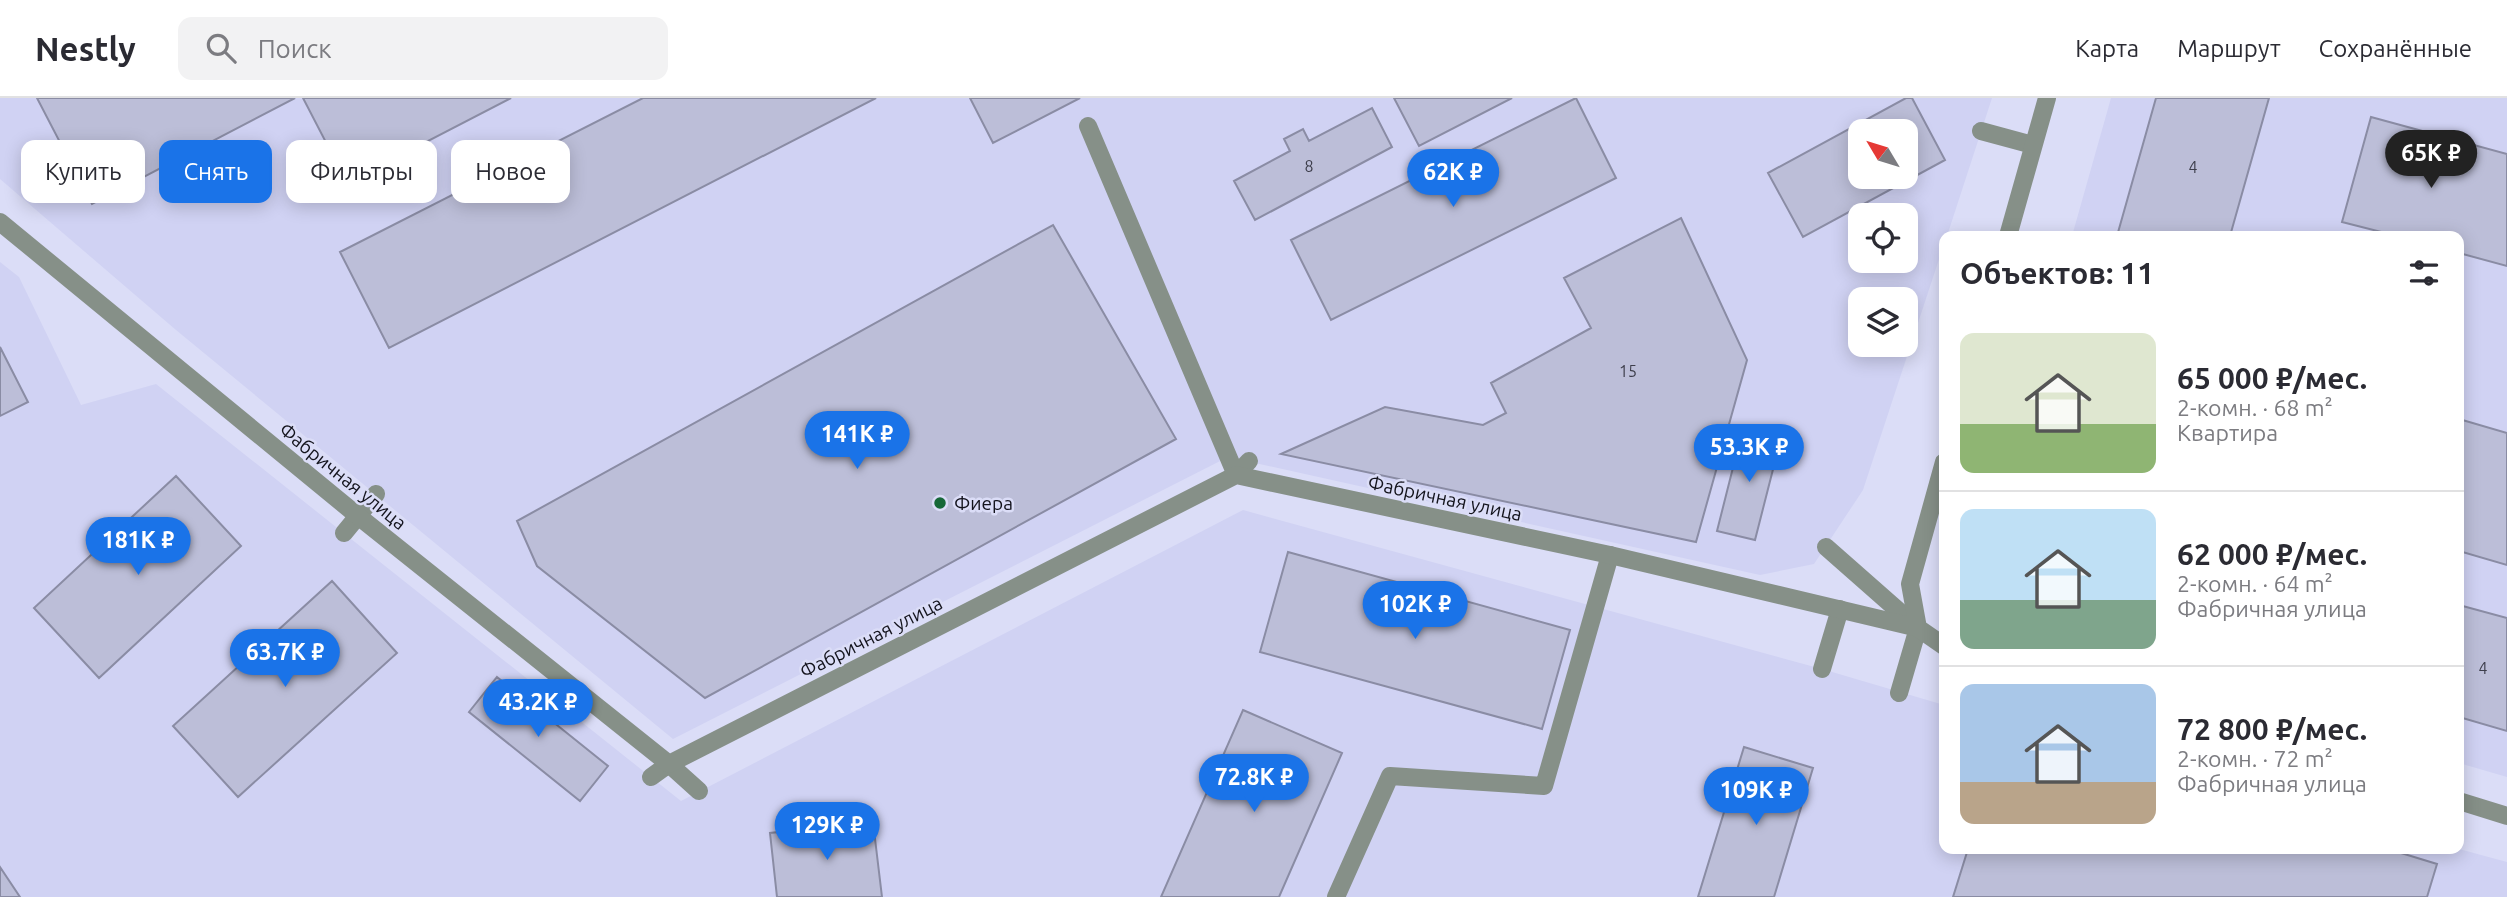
<!DOCTYPE html>
<html lang="ru">
<head>
<meta charset="utf-8">
<style>
	:root { --surface:#fff; --page:#f2f2f3; --text:#2b2b33; --muted:#7c7c81; --line:#e1e1e2; --accent:#1a73e8 }
	body { margin:0; font-family:Ubuntu,sans-serif; background:var(--page); color:var(--text); height:100vh; display:flex; flex-direction:column; font-size:26px; white-space:nowrap }
	* { box-sizing:border-box; margin:0 }
	p { font-size:23px; color:var(--muted) }
	.icon { flex:none; width:38px; height:38px; fill:none; stroke:currentColor; stroke-width:2; stroke-linecap:round; stroke-linejoin:round }
	.map { position:relative; flex:1; overflow:hidden }
	.drawer { position:absolute; left:1939px; top:133px; width:525px; height:623px; display:flex; flex-direction:column; background:var(--surface); border-radius:14px; box-shadow:0 4px 18px #0003 }
	.drawer>* { flex:none }
	.top-card { position:absolute; left:21px; top:42px; width:665px; height:63px; display:flex; gap:14px }
	.needle { width:46px; rotate:308deg }
	.controls { position:absolute; left:1848px; top:21px; display:grid; gap:14px }
	.controls a { display:grid; place-items:center; width:70px; height:70px; border-radius:14px; background:var(--surface); box-shadow:0 4px 18px #0003; font-size:35px }
	.price { position:absolute; translate:-50% -60px; padding:0 16px; border-radius:24px; background:var(--accent); color:#fff; font-size:23px; line-height:46px; filter:drop-shadow(0 2px 4px #0008) }
	.price::after { content:''; position:absolute; left:50%; top:42px; width:21px; height:16px; margin-left:-10px; background:inherit; clip-path:polygon(0 0,100% 0,50% 100%) }
	.price.current { background:#222; color:#fff }
	ul { padding:0; list-style:none }
	li { display:flex; align-items:center; gap:21px; height:175px; padding:0 21px }
	li+li { border-top:2px solid var(--line) }
	li span { display:grid; place-items:center; flex:none; width:196px; height:140px; border-radius:14px; color:#555 }
	li>.icon { margin-inline-start:auto }
	span .icon { width:84px; height:84px; fill:#fffc; stroke-width:1 }
	li b { font-size:30px }
	h2 { display:flex; justify-content:space-between; align-items:center; height:84px; padding:0 21px; font-size:30px }
	.tag { padding:0 24px; border-radius:14px; background:var(--surface); box-shadow:0 4px 18px #0003; font-size:24px; line-height:63px }
	.tag.current { background:var(--accent); color:#fff }
	header { display:flex; align-items:center; gap:42px; box-sizing:border-box; height:98px; padding:0 35px; background:var(--surface); border-bottom:2px solid var(--line) }
	header strong { font-size:33px }
	nav { display:flex; gap:38px; margin-inline-start:auto; font-size:24px }
	.search { width:490px; height:63px; background:var(--page); display:flex; align-items:center; gap:18px; box-sizing:border-box; padding:0 24px; border-radius:14px; color:var(--muted); font-size:26px }
	.map>svg:first-child { display:block }
	.built { fill:#d0d2f3; fill-rule:evenodd }
	.building { fill:#bcbed8; stroke:#8a8ca4; stroke-width:2; fill-rule:evenodd }
	.lines { fill:none; stroke-linecap:round; stroke-linejoin:round }
	.lane { stroke:#869088; stroke-width:18 }
	.street { stroke:#869088; stroke-width:18 }
	.poi-dot { fill:#166838; stroke:#dbddf7; stroke-width:2.5 }
	.labels { text-anchor:middle; stroke-width:5; stroke-linejoin:round; paint-order:stroke }
	.number-label { font-size:16px; fill:#3d3e4b }
	.street-label { font-size:19px; fill:#13131c; stroke:#dbddf7 }
	.poi-label { font-size:19px; fill:#13131c; stroke:#dbddf7; text-anchor:start }
</style>
</head>
<body>
<header>
<strong>Nestly</strong>
<div class="search"><svg class="icon" aria-label="search" viewBox="0 0 24 24"><circle cx="10" cy="10" r="6"/><path d="M15 15l6 6"/></svg>Поиск</div>
<nav><a>Карта</a><a>Маршрут</a><a>Сохранённые</a></nav>
</header>
<div class="map">
<svg width="2507" height="799" viewBox="0 0 2507 799">
	<rect width="100%" height="100%" fill="#dbddf7"/>
	<path class="built" d="M0,0H1992L1947,138H1944V146L1863,392L1814,466L1760,477L1228,359L673,641L176,232L0,81ZM1860,33H1906V79H1860ZM1860,117H1906V163H1860ZM1860,201H1906V247H1860Z
		M2111,0H2507V679L2459,665V138H2072Z
		M0,164L19,179L81,307L156,286L681,703L1243,412L1822,571L1944,607V751H2459L2507,764V799H0Z"/>
	<path class="building" d="M37,0H295L92,106Z
		M303,0H511L347,85Z
		M643,0H876L389,250L340,154Z
		M970,0H1080L993,45Z
		M1394,0H1512L1419,48Z
		M1576,0L1616,80L1331,222L1291,142Z
		M1906,0H1912L1945,62L1803,139L1768,75ZM1860,33H1906V79H1860Z
		M2156,0H2269L2230,138H2117Z
		M1372,10L1392,49L1255,122L1234,83L1290,53L1284,41L1303,31L1309,43Z
		M2371,19L2507,56V168L2459,155V138H2397L2342,124Z
		M1681,120L1747,262L1696,444L1281,356L1385,309L1483,327L1506,315L1491,285L1591,230L1564,180Z
		M1053,127L1176,341L705,600L537,468L517,423Z
		M0,249L28,304L0,318Z
		M2459,321L2507,335V467L2459,453Z
		M1743,330L1781,340L1755,442L1717,433Z
		M176,378L241,448L99,580L34,510Z
		M1288,454L1570,532L1542,631L1260,554Z
		M332,483L397,555L238,699L173,628Z
		M2459,507L2507,520V633L2459,619Z
		M497,579L608,668L580,703L469,614Z
		M1243,612L1342,655L1279,799H1161Z
		M1744,649L1813,670L1774,799H1698Z
		M873,724L882,799H777L770,735Z
		M1968,751H2388L2437,766L2427,799H1953Z
		M0,769L20,799H0Z"/>
	<g class="lines">
		<path class="lane" d="M1088,28L1236,377L1249,363
			M1981,33L2033,47
			M344,435L376,396
			M1826,449L1918,530L1899,595
			M1822,571L1840,511
			M651,679L669,666L699,693
			M1336,799L1390,678L1544,688L1610,457"/>
		<path class="street" d="M0,124L358,418L669,666L1236,377L1610,457L1918,530L1944,548
			M2008,138L2047,0
			M1918,530L1910,486L1944,364
			M2459,703L2507,718"/>
	</g>
	<circle class="poi-dot" cx="940" cy="405" r="7"/>
	<g class="labels">
		<g class="number-label">
			<text x="1309" y="74">8</text>
			<text x="2193" y="75">4</text>
			<text x="1628" y="279">15</text>
			<text x="2483" y="576">4</text>
		</g>
		<g class="street-label">
			<text transform="translate(343 378) rotate(39)" y="7">Фабричная улица</text>
			<text transform="translate(1445 400) rotate(12)" y="7">Фабричная улица</text>
			<text transform="translate(871 539) rotate(-27)" y="7">Фабричная улица</text>
		</g>
		<g class="poi-label">
			<text x="954" y="412">Фиера</text>
		</g>
	</g>
</svg>
<div class="controls">
<a><svg class="needle" viewBox="-14 -14 28 28"><path d="M0-13l5 13h-10z" fill="#e53935"/><path d="M0 13l5-13h-10z" fill="#7c7c81"/></svg></a>
<a><svg class="icon" aria-label="locate" viewBox="0 0 24 24"><circle cx="12" cy="12" r="6"/><path d="M12 2v4M12 18v4M2 12h4M18 12h4"/></svg></a>
<a><svg class="icon" aria-label="layers" viewBox="0 0 24 24"><path d="M12 4l9 5-9 5-9-5zM3 14l9 5 9-5"/></svg></a>
</div>
<b class="price current" style="left:2431px;top:92px">65K ₽</b>
<b class="price" style="left:1453px;top:111px">62K ₽</b>
<b class="price" style="left:857px;top:373px">141K ₽</b>
<b class="price" style="left:1749px;top:386px">53.3K ₽</b>
<b class="price" style="left:138px;top:479px">181K ₽</b>
<b class="price" style="left:1415px;top:543px">102K ₽</b>
<b class="price" style="left:285px;top:591px">63.7K ₽</b>
<b class="price" style="left:538px;top:641px">43.2K ₽</b>
<b class="price" style="left:1254px;top:716px">72.8K ₽</b>
<b class="price" style="left:1756px;top:729px">109K ₽</b>
<b class="price" style="left:827px;top:764px">129K ₽</b>
<div class="top-card">
<a class="tag">Купить</a>
<a class="tag current">Снять</a>
<a class="tag">Фильтры</a>
<a class="tag">Новое</a>
</div>
<section class="drawer">
<h2>Объектов: 11<svg class="icon" aria-label="filters" viewBox="0 0 24 24"><path d="M4 7h16M4 17h16"/><circle cx="9" cy="7" r="2"/><circle cx="15" cy="17" r="2"/></svg></h2>
<ul>
<li><span style="background:linear-gradient(#dfe7d0 65%,#8fb573 0)"><svg class="icon" aria-label="home" viewBox="0 0 24 24"><path d="M3 11l9-7 9 7M6 9v11h12V9"/></svg></span><div><b>65 000 ₽/мес.</b><p>2-комн. · 68 m²</p><p>Квартира</p></div></li>
<li><span style="background:linear-gradient(#bfe0f5 65%,#7fa58c 0)"><svg class="icon" aria-label="home" viewBox="0 0 24 24"><path d="M3 11l9-7 9 7M6 9v11h12V9"/></svg></span><div><b>62 000 ₽/мес.</b><p>2-комн. · 64 m²</p><p>Фабричная улица</p></div></li>
<li><span style="background:linear-gradient(#a9c7e8 70%,#b9a48a 0)"><svg class="icon" aria-label="home" viewBox="0 0 24 24"><path d="M3 11l9-7 9 7M6 9v11h12V9"/></svg></span><div><b>72 800 ₽/мес.</b><p>2-комн. · 72 m²</p><p>Фабричная улица</p></div></li>
</ul>
</section>
</div>
</body>
</html>
